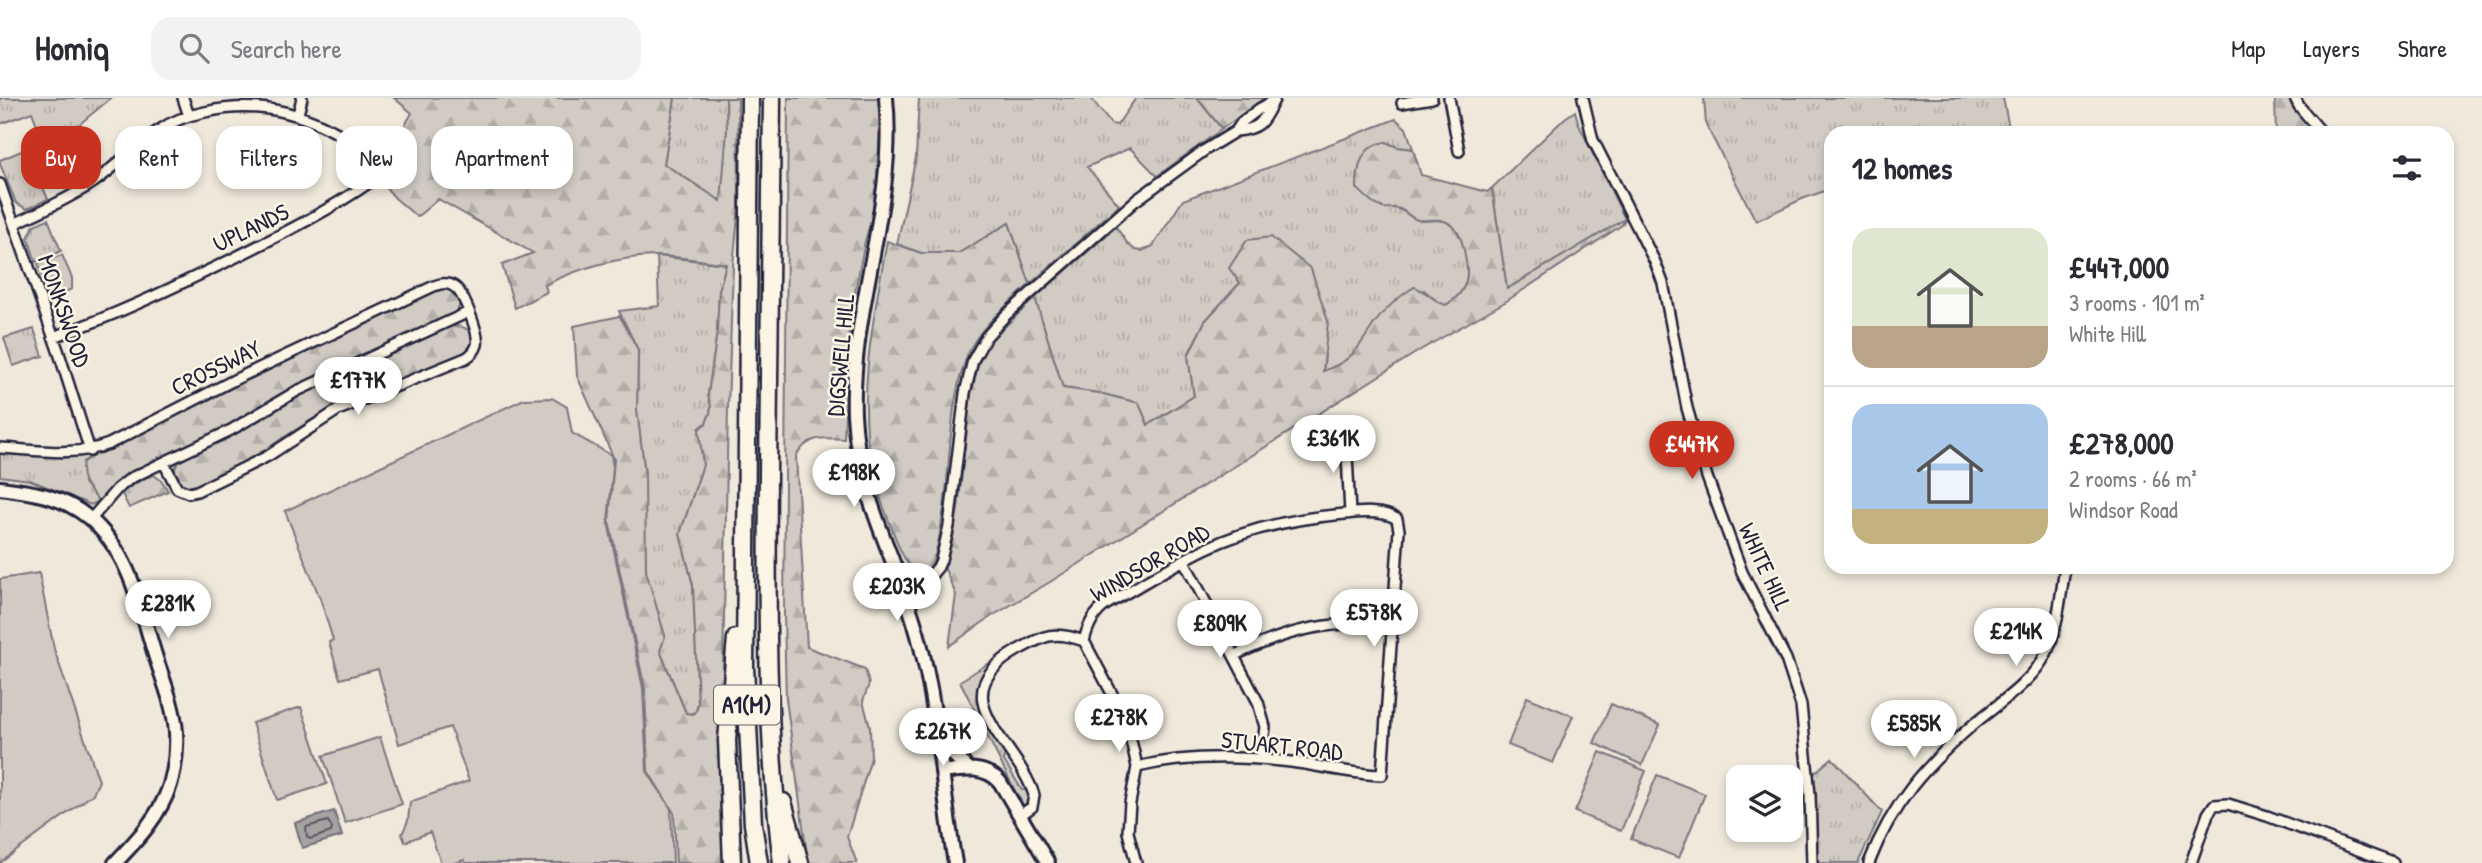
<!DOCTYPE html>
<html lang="en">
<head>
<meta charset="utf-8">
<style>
	:root { --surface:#fff; --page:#f2f2f3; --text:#2b2b33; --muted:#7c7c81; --line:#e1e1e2; --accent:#c8321e }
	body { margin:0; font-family:"Patrick Hand",sans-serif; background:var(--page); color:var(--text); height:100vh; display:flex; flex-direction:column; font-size:26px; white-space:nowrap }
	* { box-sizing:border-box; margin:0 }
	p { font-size:23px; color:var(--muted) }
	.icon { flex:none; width:38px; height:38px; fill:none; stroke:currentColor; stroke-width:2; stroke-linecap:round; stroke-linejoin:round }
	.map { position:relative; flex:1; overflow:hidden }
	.drawer { position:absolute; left:1824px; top:28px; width:630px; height:448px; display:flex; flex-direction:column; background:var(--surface); border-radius:21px; box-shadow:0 4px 10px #0003 }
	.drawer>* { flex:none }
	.hud { position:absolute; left:21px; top:28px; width:665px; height:63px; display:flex; gap:14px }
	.tools { position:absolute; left:1726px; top:667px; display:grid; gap:14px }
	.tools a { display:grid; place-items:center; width:77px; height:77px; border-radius:14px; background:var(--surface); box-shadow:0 4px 10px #0003; font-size:35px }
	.price { position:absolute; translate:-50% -60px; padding:0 16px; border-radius:24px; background:#fff; color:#222; font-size:23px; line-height:46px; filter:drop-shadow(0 2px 4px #0008) }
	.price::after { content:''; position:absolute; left:50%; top:42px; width:21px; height:16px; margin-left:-10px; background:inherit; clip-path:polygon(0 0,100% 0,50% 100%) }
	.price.selected { background:var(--accent); color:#fff }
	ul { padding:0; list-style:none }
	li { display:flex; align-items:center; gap:21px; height:175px; padding:0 28px }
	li+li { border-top:2px solid var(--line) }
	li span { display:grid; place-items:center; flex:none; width:196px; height:140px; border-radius:21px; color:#555 }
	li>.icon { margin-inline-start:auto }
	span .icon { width:84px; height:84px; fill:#fffc; stroke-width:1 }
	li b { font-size:30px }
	h2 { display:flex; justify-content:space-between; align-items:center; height:84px; padding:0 28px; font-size:30px }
	.pill { padding:0 24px; border-radius:21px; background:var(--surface); box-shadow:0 4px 10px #0003; font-size:24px; line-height:63px }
	.pill.selected { background:var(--accent); color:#fff }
	header { display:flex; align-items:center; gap:42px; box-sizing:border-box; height:98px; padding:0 35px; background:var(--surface); border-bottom:2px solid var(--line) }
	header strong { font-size:33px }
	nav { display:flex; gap:38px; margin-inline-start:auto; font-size:24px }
	.search { width:490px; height:63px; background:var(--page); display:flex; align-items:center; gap:18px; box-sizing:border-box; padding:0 24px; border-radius:21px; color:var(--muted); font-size:26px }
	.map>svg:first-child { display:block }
	.grass { fill:url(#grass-tufts); stroke:#7a767f; stroke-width:2 }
	.forest { fill:url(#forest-firs); stroke:#7a767f; stroke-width:2 }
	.green { fill:#d1cbc3; stroke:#7a767f; stroke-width:2 }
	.water { fill:#a6a2a2; stroke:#716f79; stroke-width:2 }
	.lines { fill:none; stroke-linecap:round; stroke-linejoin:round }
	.shore { stroke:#575564; stroke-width:2 }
	.street-casing { stroke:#22223b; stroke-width:14 }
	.secondary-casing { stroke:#22223b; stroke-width:18 }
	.highway-casing { stroke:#22223b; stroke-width:21 }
	.street { stroke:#fcf5e5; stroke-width:9 }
	.secondary { stroke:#fcf5e5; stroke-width:12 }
	.highway { stroke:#fcf5e5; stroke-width:16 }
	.labels { text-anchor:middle; stroke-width:5; stroke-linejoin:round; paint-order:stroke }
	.shield { fill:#fcf5e5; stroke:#63616e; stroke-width:2 }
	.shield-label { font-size:23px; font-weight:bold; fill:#22223b }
	.street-label { font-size:24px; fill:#22223b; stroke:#fcf5e5 }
</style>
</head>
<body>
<header>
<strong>Homiq</strong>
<div class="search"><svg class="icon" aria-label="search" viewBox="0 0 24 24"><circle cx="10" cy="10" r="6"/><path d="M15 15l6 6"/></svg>Search here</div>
<nav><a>Map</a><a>Layers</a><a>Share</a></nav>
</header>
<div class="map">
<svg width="2482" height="765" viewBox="0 0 2482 765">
	<defs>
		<pattern id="grass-tufts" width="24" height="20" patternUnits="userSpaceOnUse" patternTransform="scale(1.75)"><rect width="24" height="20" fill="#d1cbc3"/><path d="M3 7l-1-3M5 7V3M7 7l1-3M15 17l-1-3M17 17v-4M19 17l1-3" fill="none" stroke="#b3aea8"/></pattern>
		<pattern id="forest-firs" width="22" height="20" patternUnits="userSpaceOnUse" patternTransform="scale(1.75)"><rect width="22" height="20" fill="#d1cbc3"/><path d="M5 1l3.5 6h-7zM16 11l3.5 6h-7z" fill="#b3aea8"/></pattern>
	</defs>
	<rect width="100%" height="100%" fill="#efe8db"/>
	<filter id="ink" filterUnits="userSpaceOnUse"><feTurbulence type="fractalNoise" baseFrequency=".0143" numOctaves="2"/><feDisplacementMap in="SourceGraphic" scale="14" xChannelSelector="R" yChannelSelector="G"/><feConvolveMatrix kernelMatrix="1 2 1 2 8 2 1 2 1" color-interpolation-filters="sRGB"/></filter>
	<g filter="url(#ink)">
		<path class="grass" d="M0,0H111L64,39L60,30L42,40L32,14L0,26Z
			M675,0H726L727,32L722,104L664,66Z
			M919,0H1091L1111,26L1117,27L1136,0H1197L1222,31L1157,78L1130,50L1087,69L1119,107L1030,186L1009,125L959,155H921L897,146L916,59Z
			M1704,0H2003L2010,35H1830V91L1802,101L1756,123L1706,27Z
			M1575,13L1579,27L1625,121L1507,191L1492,90L1565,20Z
			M1396,21L1406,30L1413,51L1397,49L1386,44L1382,110C1387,110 1394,109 1398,111C1408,114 1411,122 1423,123C1430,123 1438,121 1445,123C1466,134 1473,173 1462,193C1458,200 1453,203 1446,207L1439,205L1424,192L1375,225L1361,250L1342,265L1323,274L1325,257L1240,185L1205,223L1188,257L1194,298L1147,327L1139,305L1099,295L1063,290L1035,200L1116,129L1128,146L1135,152L1142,153L1153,148L1183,102Z
			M26,51L48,101L27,111L16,105L0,66V62Z
			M48,121L61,153L36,164L28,140L34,127Z
			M62,157L72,180V191L49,200L38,166Z
			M657,158L726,166L719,193L717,234L708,297L711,308L710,316L706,325L699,331L703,367L680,436L693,487L698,604L696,614L689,616L686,615L660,553L665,538L645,473V377L637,312L638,252L619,213L659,208Z
			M34,231L43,258L13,268L4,240Z
			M0,355L78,359L96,356L83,364L84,385L99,403L91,407L30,382L0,378Z
			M991,564C967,603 984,622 1005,655L1003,661L1022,692H1028L1029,702L1023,709L960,583Z
			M1832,660L1882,714L1858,765H1816L1811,678Z"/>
		<path class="forest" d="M394,0H675L664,66L721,103L727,32L726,0H738L739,109L733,167L728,309L721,676L729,765H676L674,715L648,673L645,591L609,423L614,361L577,278L574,228L620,218L638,252L637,312L645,377L646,473L665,538L660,553L686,615L693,616L697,611L698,604L693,487L680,436L703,367L699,331L706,325L710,316L711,308L708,297L717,234L719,193L726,166C703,163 678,158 655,158C618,159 578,170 545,187L547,194L515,210L502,167L533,155L438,101L417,119L395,100L383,86L389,74L387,59L412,15Z
			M788,0H879L881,19L875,109L865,143L849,225L844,341C822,339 808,338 796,358L807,549L865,571L869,586L863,603L870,629L871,660L847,739L857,765H808L786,601L784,517Z
			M1197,0H1264L1222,31Z
			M2275,0H2291L2316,35H2276Z
			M1386,44L1397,49L1413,51L1421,77L1487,94L1492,90L1507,191L1625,121L1622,127L1505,204L1422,251L1050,484L992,518L949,548L956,497L944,469L953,440L958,410L972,286L979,264L989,244L1035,200L1063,290L1099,295L1139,305L1148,327L1194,298L1188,258L1205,223L1240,185L1229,170L1247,142L1271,139L1311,171L1328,223L1323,273C1353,263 1358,250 1374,226C1385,211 1398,199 1414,189C1427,193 1434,204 1446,207C1459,199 1468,188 1467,172C1465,154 1462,125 1440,122C1433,121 1426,123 1418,122C1410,120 1407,114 1400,111C1395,109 1388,111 1383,110C1373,107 1364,97 1357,90C1357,69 1361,47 1386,44Z
			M1009,125L1030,186C1008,207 979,228 967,258C947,310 952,368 942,422C940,435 938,451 933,463C930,470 925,475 918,477C903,465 897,443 890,426C882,405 873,382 870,360C858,288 875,213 887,143L921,155H959Z
			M444,190L453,192C460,203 462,208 454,218L126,380L114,388L99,403C89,391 79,382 83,364L96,356L436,191Z
			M452,228C463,228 470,230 474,241L471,252L461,259C412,277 361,292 316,319C288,336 262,355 233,371C216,380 198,393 178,388L173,376L177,366L184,359L300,296Z
			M154,377L162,383L168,393L129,410L121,394L147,379Z"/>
		<path class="green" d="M552,300L567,309L572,335L611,357L613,369L608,424L643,590L647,673L671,711L673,765H466L464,762L455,765H441L430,734L405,744L402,736L408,723L410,704L469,683L450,629L399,646L378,571L340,581L329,544L333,542L321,503L285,413L524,301Z
			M39,475L54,551L99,683L93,696L0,765V481Z
			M1527,599L1573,618L1553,665L1508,647Z
			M1611,606L1660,627L1642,667L1594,645Z
			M301,609L327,686L277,702L252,625Z
			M380,639L402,706L345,725L323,658Z
			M1600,654L1646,673L1621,733L1575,714Z
			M1657,677L1705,696L1679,760L1631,741Z"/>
		<path class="water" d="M334,713L342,738L302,750L295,725Z"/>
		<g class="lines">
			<path class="shore" d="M328,723L332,730L331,734L310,741L307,739L306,729Z"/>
			<defs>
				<path id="street" d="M183,0L189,18
					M1449,0L1459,53
					M1583,0L1593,42L1655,164L1663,185L1687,310L1707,379L1742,474L1786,561L1801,607L1810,697L1812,765
					M2295,0L2299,8L2322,35
					M1402,5L1432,0
					M298,16L302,0
					M1236,33C1262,31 1263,23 1274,2
					M0,86L59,255L90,353
					M14,126C41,113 69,101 94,84C117,68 137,46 161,31C174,22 190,17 205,14C265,1 311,17 361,49C372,57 386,69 373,82C326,115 276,139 224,165C168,192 112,219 53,239
					M1346,338L1350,415
					M0,350C37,352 74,359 109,346L236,281L434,188C442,185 449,184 456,190C464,197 480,237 477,247C475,254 471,257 466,260L338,312L268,358L197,393L189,395L177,390L164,365
					M91,421L117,391L131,380L231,332L297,293L469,214
					M1184,463L1258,604L1265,629L1261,661
					M905,495L928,481L938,469L941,462L949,428L965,295L973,262L986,239L1005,218L1135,103L1205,52L1236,33L1242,24L1259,11L1272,4
					M1235,557C1291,531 1329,522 1391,527
					M1019,718L1032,709L1034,697C1017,643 937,598 1018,552C1045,537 1054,532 1084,543
					M1136,765L1128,734L1130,705L1137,669L1134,655L1126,622L1084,543C1088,527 1094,515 1107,506C1140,488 1172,467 1205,451C1248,430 1297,420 1345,416C1361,414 1383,412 1397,421L1399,432L1382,677C1351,676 1322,668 1291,664C1240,658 1187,657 1137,669
					M1869,765C1892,705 1926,667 1975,625C1998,606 2026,588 2042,563C2057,540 2061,496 2065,469
					M2191,765L2208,716L2214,707L2228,706L2267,718L2393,765"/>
				<path id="secondary" d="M886,0C897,107 850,210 854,316C858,404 900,464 920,545C939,617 942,692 955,765
					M0,390C33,394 63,398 89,420C130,454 140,509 155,557C163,582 174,608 176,634C177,652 175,670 170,687C160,718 137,742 115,765
					M939,644L969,671
					M942,674C963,671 985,667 1000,684L1048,765"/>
				<path id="highway" d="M750,0L745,569L753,726L759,765
					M772,0C771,126 769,252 768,377C767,507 766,636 782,765
					M783,704L800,765
					M732,765L727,642L736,540"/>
			</defs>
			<use href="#street" class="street-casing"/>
			<use href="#secondary" class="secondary-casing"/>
			<use href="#highway" class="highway-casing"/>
			<use href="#street" class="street"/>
			<use href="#secondary" class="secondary"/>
			<use href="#highway" class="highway"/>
		</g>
	</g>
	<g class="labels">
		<rect class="shield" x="714" y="587.5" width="66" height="39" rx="5"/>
		<g class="shield-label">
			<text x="747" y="615">A1(M)</text>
		</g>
		<g class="street-label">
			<text transform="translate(251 130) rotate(-26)" y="8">UPLANDS</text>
			<text transform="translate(64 213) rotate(71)" y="8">MONKSWOOD</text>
			<text transform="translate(841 257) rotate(-85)" y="8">DIGSWELL HILL</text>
			<text transform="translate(216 270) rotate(-26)" y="8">CROSSWAY</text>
			<text transform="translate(1150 465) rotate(-30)" y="8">WINDSOR ROAD</text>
			<text transform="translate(1765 469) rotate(65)" y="8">WHITE HILL</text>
			<text transform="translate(1282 648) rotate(6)" y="8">STUART ROAD</text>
		</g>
	</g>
</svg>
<div class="tools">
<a><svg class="icon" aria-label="layers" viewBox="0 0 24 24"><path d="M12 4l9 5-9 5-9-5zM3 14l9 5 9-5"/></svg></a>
</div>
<b class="price" style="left:358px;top:319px">£177K</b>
<b class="price" style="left:1333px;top:377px">£361K</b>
<b class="price selected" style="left:1692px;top:383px">£447K</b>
<b class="price" style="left:854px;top:411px">£198K</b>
<b class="price" style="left:897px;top:525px">£203K</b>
<b class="price" style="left:168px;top:542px">£281K</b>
<b class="price" style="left:1374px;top:551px">£578K</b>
<b class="price" style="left:1220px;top:562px">£809K</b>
<b class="price" style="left:2016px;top:570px">£214K</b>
<b class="price" style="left:1119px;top:656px">£278K</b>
<b class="price" style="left:1914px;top:662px">£585K</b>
<b class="price" style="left:943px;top:670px">£267K</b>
<div class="hud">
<a class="pill selected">Buy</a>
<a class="pill">Rent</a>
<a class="pill">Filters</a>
<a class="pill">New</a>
<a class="pill">Apartment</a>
</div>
<section class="drawer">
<h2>12 homes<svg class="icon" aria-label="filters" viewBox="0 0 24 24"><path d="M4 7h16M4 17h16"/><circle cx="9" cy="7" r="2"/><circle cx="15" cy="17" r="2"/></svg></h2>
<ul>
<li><span style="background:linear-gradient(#dfe7d0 70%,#b9a48a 0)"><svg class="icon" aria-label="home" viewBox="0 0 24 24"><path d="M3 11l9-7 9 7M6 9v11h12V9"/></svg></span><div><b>£447,000</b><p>3 rooms · 101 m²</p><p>White Hill</p></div></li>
<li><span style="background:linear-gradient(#a9c7e8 75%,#c2b280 0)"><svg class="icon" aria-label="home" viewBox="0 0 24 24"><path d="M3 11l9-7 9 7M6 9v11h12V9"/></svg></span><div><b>£278,000</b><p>2 rooms · 66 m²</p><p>Windsor Road</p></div></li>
</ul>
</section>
</div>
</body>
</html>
